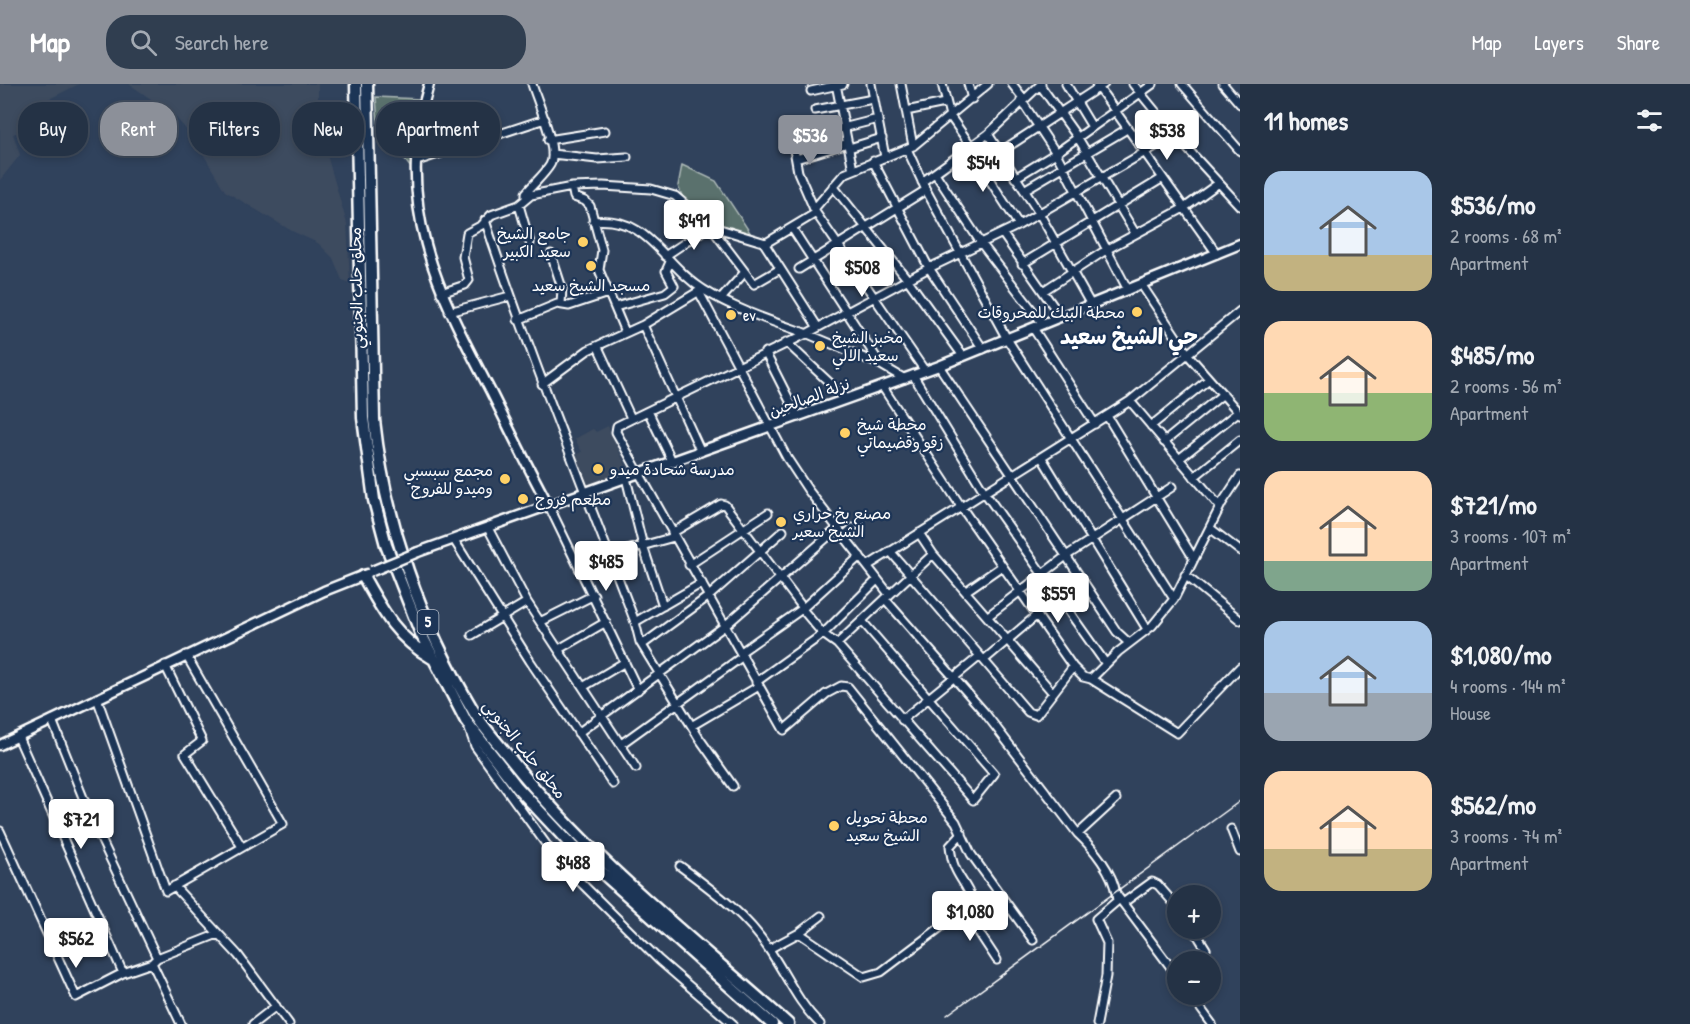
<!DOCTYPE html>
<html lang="en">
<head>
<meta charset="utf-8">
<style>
	:root { --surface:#243245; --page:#303e50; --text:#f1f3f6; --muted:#a3aab3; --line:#414d5e; --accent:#8c9099 }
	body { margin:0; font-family:"Patrick Hand","Playpen Sans Arabic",sans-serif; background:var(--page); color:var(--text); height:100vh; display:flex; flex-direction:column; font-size:22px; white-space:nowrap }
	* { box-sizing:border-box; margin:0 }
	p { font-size:20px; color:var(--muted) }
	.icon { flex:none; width:33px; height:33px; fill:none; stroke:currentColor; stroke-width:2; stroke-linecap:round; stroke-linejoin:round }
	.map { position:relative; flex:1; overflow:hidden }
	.side { display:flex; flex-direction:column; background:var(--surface); width:450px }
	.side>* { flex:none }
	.guide { position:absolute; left:18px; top:18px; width:570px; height:54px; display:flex; gap:12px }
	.buttons { position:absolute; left:1167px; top:801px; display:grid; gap:12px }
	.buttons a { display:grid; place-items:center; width:54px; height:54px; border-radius:50%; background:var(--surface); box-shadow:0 3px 9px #0003,0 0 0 2px var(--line); font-size:30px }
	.price { position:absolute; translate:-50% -51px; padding:0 14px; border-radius:6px; background:#fff; color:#222; font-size:20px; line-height:39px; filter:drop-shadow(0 2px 3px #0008) }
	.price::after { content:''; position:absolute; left:50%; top:36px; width:18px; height:14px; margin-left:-9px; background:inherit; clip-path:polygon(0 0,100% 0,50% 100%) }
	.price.active { background:var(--accent); color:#fff }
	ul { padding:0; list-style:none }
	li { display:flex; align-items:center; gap:18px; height:150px; padding:0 24px }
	li span { display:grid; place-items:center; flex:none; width:168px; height:120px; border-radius:18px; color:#555 }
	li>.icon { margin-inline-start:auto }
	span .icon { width:72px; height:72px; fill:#fffc; stroke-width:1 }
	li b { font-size:26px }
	h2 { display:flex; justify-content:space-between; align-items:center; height:72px; padding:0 24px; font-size:26px }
	.tag { padding:0 21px; border-radius:24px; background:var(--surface); box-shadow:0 3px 9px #0003,0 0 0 2px var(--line); font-size:21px; line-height:54px }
	.tag.active { background:var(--accent); color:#fff }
	header { display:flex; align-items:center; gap:36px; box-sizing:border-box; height:84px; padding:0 30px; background:var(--accent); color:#fff }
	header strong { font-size:28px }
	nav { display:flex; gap:33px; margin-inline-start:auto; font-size:21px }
	.search { width:420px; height:54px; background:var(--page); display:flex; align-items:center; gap:15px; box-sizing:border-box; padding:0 21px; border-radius:24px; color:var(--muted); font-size:22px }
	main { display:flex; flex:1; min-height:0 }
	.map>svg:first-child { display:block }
	.built { fill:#3e4b5f }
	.green { fill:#5a716d; stroke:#acb8b6; stroke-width:1.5 }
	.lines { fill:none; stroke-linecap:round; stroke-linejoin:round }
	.minor-casing { stroke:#fff; stroke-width:11 }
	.major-casing { stroke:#fff; stroke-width:13 }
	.highway-casing { stroke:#fff; stroke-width:15 }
	.minor { stroke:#1d3557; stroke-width:7 }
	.major { stroke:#1d3557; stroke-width:8 }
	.highway { stroke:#1d3557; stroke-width:10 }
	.rail { stroke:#fff; stroke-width:1.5 }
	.major-bridge-casing { stroke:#fff; stroke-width:13; stroke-linecap:butt }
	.major-bridge { stroke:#1d3557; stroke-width:8 }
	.poi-dot { fill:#ffd166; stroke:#1d3557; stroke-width:2 }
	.labels { text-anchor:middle; stroke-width:4.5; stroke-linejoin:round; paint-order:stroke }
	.shield { fill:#1d3557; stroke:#bbc2cd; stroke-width:1.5 }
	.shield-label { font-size:15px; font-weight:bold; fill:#fff }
	.poi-label { font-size:16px; fill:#fff; stroke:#1d3557; text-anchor:start }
	.street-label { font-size:16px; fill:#fff; stroke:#1d3557 }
	.district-label { font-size:22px; font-weight:bold; fill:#fff; stroke:#1d3557 }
</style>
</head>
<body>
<header>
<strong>Map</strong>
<div class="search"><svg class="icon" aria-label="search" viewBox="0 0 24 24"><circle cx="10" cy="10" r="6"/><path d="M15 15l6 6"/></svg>Search here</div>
<nav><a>Map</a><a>Layers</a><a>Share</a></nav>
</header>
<main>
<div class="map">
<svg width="1240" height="940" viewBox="0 0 1240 940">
	<rect width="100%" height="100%" fill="#30425c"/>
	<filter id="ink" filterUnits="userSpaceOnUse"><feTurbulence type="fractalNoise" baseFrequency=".0167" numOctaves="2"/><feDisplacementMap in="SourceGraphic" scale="12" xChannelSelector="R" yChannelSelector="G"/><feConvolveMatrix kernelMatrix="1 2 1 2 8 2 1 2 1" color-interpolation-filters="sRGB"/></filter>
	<g filter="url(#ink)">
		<path class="built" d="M0,0H79L39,20L44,40L13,50L20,71L0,96Z
			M129,0H318V40L347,140L350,199L342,196L333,174L318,159L292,147L225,107L195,56L173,30Z
			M608,342L628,387L588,402L575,372L582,368L575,355L593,345L596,348Z"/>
		<path class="green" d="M376,13L420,15L411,84L378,40Z
			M682,81L716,97L753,153L707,138L683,114L678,102Z"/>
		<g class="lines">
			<defs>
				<path id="minor" d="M836,0L853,86
					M871,0L885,73
					M901,0L913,62
					M942,0L950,32L971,62
					M968,0L972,15
					M1012,0L1023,14
					M1066,0L1092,43
					M1096,0L1217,170
					M1133,0L1173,49L1240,122
					M1182,0L1240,67
					M1223,0L1240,20
					M1040,1L1078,54L1135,149
					M811,7L843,0
					M1021,16L1056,69L1128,206
					M815,26L873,15
					M906,27L945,19
					M790,43L798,88L814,125
					M819,50L878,35
					M988,50L1039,129L1091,221
					M548,56L605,47
					M849,64L882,54
					M969,64L1019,141
					M907,65L926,106L1007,255L1174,515
					M552,70L597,75L627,73
					M796,75L848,59
					M417,77L545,35
					M873,77L929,184L983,265
					M980,81L1104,0
					M935,89L981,159L1043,240
					M1015,94L1056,69L1153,0
					M922,98L988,50L1041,0
					M833,102L908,196L963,272
					M572,103L574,113L585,117L590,122L602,166L599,186L625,248
					M1024,106L1127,45
					M526,113V109C533,100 544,91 550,81C559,66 537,17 532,0
					M519,121L530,159
					M816,129L925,287
					M485,136C530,272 584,404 635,538L640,558L699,654L733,702
					M593,137C649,131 662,180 704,206C734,225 771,237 805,249C830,259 855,270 881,281L905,295
					M792,144L881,281
					M1002,149L1061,233
					M764,159L817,242
					M551,170L562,204L561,220
					M665,172L710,142L754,200L780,185
					M1022,180L1163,94
					M799,185L926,106
					M1141,200L1189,272L1240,330
					M1043,207L1106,166L1184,124L1219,99
					M699,208L787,374L808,406L889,510
					M441,209L465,201L469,196L463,173L467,149L482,141L491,131L519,121L531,111L572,103L603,102L651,105L675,112L710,142L766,159L816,129L814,125L844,90L913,62L988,0
					M721,215L745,188
					M615,223L665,209L674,202L666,187L670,178
					M449,228L510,212
					M518,236L557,220L569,222L608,209
					M643,241L701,368
					M1033,244L1095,340
					M786,258L846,314
					M598,263L631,334
					M765,268L798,333
					M939,282L1117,548L1129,559
					M913,291L985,409L1106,580
					M542,300L588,266L643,241L701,206
					M882,302L962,424L1073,583L1083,593L1091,595L1118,568L1152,542L1174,515L1222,419L1240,392
					M1130,317L1220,423
					M648,327L673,379
					M1107,332L1194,475
					M1151,342L1209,295
					M1164,358L1223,310
					M1042,374L1147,545
					M1179,375L1238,328
					M1194,393L1240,356
					M626,394L643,462L663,522
					M549,422L638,606
					M488,444L527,518L636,684
					M1210,444L1240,467
					M672,449L721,420L725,421L803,524
					M919,449L933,470L1053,609
					M845,451L853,444
					M454,456L530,577L613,700
					M890,467L1028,628L1036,631L1073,583
					M609,471L674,453
					M689,481L768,429
					M869,481L1130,317L1240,227
					M1185,491L1240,536
					M966,507L1002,482
					M885,515L985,629L1078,750C1093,764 1113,788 1116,810L1178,893
					M802,525L823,550L837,560L973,716L994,690L862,537
					M988,532L1066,472L1172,403
					M540,538L594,511
					M635,538L702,499
					M472,551L527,518
					M837,560L933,470
					M642,561L709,512L783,447
					M559,565L606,538
					M741,568L802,525L860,472
					M984,576L1037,531
					M165,581L202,657L185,670L242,763
					M1091,595L1177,649L1240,583
					M756,598L823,550L877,496
					M583,603L625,578
					M97,614L166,807L283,740L186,571
					M52,636L92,736L157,874
					M902,636L980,572
					M693,641L759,602
					M469,645L475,662L556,774L659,876L733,940
					M578,649L726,541L839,443
					M18,653L123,889
					M621,660L743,572
					M1231,745L1240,768
					M0,747L76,913L123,889L152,879L157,874L218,850
					M1078,750L1116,715
					M680,782C712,806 746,830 768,864C786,890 797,918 820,940
					M174,802L238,871L289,940
					M1123,819L1152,798L1158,801L1178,824
					M964,826L997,876
					M799,849L864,893L881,888L970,821L972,815C962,792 953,791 950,762L962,749
					M1033,856L971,770L956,738L848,603L841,602L826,610L784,646L616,348L617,342L806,250L929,184L1019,141L1154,63L1173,49
					M769,865L799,849L821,832
					M1189,878L1206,865L1193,844
					M152,879L181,940
					M1190,910L1212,940
					M253,940L276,922
					M1097,940L1106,892L1107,859L1096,835L1117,817L1116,810"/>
				<path id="major" d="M429,0C393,120 436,204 491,308C510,346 528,384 549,422
					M418,468L939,282L1240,160
					M0,661L324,507L367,490"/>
				<path id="highway" d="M356,0L363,334L374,416L386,461L421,550L466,637L517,703L572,762L772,940
					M367,0L374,336C385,438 420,538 473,626C483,644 499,660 512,677C591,776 694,856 788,940
					M363,492C382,526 397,555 432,574"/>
			</defs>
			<use href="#minor" class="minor-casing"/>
			<use href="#major" class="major-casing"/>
			<use href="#highway" class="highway-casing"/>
			<use href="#minor" class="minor"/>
			<use href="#major" class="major"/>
			<use href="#highway" class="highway"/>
			<path class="rail" d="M947,931L1240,717"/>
			<defs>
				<path id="major-bridge" d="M372,487L418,468"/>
			</defs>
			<use href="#major-bridge" class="major-bridge-casing"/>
			<use href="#major-bridge" class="major-bridge"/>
		</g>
	</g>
	<g class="poi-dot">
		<circle cx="583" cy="158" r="6"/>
		<circle cx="591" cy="182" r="6"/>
		<circle cx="1137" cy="228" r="6"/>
		<circle cx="731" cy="231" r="6"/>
		<circle cx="820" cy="262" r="6"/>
		<circle cx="845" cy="349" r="6"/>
		<circle cx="598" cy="385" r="6"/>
		<circle cx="505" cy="395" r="6"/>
		<circle cx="523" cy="415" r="6"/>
		<circle cx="781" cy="438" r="6"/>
		<circle cx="834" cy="742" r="6"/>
	</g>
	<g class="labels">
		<rect class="shield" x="417.5" y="526" width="21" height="24" rx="4.5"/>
		<g class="shield-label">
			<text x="428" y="543">5</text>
		</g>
		<g class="poi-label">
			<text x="571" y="155" text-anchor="end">جامع الشيخ<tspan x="571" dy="18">سعيد الكبير</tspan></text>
			<text x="591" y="207" text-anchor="middle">مسجد الشيخ سعيد</text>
			<text x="1125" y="234" text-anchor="end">محطة البيك للمحروقات</text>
			<text x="743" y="237">ev</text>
			<text x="832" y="259">مخبز الشيخ<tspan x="832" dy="18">سعيد الالي</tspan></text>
			<text x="857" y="346">محطة شيخ<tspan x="857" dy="18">زقو وقضيماتي</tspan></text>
			<text x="610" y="391">مدرسة شحادة ميدو</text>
			<text x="493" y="392" text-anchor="end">مجمع سبسبي<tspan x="493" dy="18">وميدو للفروج</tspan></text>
			<text x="535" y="421">مطعم فروج</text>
			<text x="793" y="435">مصنع بخ حراري<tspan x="793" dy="18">الشيخ سعير</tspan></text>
			<text x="846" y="739">محطة تحويل<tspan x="846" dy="18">الشيخ سعيد</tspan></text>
		</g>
		<g class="street-label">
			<text transform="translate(356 204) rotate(-91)" y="6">محلق حلب الجنوبي</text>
			<text transform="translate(809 313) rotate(-20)" y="6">نزلة الصالحين</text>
			<text transform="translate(525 665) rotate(51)" y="6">محلق حلب الجنوبي</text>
		</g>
		<g class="district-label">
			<text x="1129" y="260">حي الشيخ سعيد</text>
		</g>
	</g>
</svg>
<div class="buttons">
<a>+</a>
<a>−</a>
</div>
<b class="price" style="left:1167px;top:77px">$538</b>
<b class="price active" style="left:810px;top:82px">$536</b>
<b class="price" style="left:983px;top:109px">$544</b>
<b class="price" style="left:694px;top:167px">$491</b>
<b class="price" style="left:862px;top:214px">$508</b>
<b class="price" style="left:606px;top:508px">$485</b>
<b class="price" style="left:1058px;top:540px">$559</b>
<b class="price" style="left:81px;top:766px">$721</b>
<b class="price" style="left:573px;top:809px">$488</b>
<b class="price" style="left:970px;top:858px">$1,080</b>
<b class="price" style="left:76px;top:885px">$562</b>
<div class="guide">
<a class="tag">Buy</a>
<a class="tag active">Rent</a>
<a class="tag">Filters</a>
<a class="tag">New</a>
<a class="tag">Apartment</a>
</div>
</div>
<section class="side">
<h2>11 homes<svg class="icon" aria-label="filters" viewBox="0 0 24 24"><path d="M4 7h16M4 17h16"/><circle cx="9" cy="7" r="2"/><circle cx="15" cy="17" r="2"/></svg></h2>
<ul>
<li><span style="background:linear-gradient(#a9c7e8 70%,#c2b280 0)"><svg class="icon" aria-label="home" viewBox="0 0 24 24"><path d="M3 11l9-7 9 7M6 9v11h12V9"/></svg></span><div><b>$536/mo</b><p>2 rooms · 68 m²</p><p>Apartment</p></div></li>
<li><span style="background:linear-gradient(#ffd9b3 60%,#8fb573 0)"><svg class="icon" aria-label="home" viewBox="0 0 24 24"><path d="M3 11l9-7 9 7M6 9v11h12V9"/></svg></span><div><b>$485/mo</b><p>2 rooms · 56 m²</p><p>Apartment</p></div></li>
<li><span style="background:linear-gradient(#ffd9b3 75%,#7fa58c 0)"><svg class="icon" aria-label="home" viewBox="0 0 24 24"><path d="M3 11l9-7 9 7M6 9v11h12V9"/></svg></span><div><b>$721/mo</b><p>3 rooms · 107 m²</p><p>Apartment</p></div></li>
<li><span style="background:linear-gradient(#a9c7e8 60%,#9aa5b1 0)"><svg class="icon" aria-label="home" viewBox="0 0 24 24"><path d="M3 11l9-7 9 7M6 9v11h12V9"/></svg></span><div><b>$1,080/mo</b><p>4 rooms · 144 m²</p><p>House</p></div></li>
<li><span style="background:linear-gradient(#ffd9b3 65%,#c2b280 0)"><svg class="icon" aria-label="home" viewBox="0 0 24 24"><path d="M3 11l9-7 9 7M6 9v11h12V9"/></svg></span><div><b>$562/mo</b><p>3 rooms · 74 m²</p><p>Apartment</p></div></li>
</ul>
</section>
</main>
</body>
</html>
